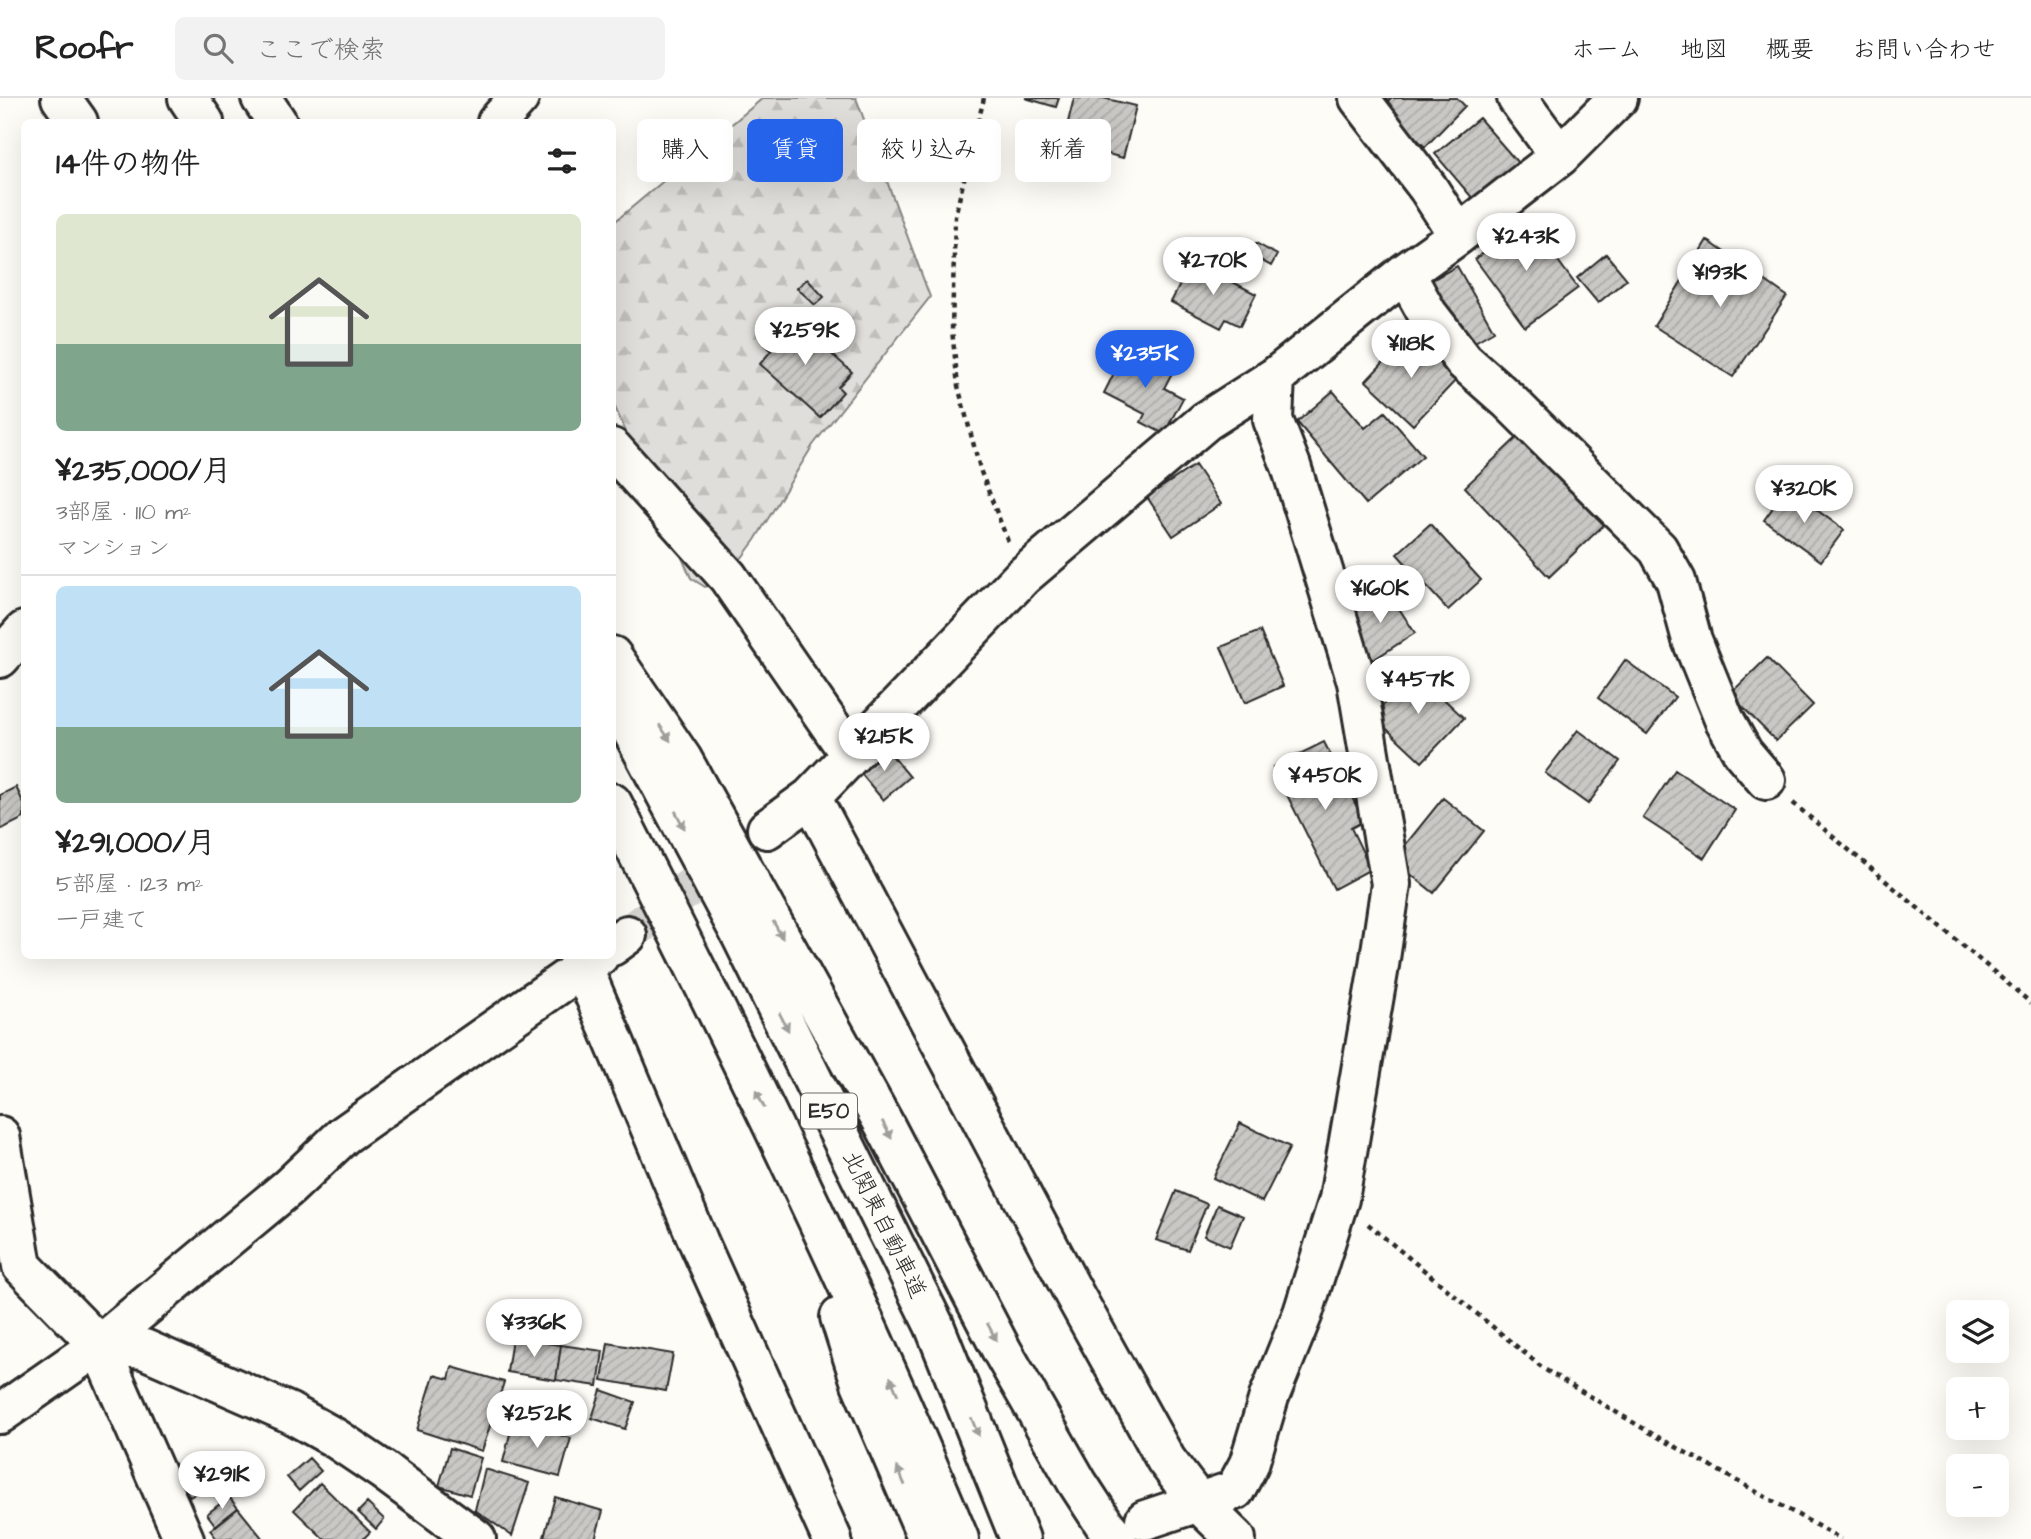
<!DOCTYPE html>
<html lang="ja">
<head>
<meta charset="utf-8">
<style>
	:root { --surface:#fff; --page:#f2f2f2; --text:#222; --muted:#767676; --line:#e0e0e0; --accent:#2563eb }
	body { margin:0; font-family:"Architects Daughter","Klee One",sans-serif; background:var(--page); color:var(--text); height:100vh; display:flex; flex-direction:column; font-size:26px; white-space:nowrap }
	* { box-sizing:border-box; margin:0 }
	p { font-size:23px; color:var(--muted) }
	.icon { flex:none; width:38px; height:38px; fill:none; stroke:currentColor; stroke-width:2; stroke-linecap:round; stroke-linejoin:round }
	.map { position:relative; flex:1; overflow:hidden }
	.panel { position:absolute; left:21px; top:21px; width:595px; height:840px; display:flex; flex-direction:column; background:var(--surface); border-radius:10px; box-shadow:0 7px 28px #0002 }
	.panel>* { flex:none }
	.guide { position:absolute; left:637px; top:21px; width:665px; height:63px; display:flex; gap:14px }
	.fabs { position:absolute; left:1946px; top:1202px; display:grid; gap:14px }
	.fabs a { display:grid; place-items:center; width:63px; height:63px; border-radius:10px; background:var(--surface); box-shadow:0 7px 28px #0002; font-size:35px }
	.price { position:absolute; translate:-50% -60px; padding:0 16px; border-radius:24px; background:#fff; color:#222; font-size:23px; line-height:46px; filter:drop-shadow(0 2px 4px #0008) }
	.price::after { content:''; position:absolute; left:50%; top:42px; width:21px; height:16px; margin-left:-10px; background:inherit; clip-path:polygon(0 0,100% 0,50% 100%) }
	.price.selected { background:var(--accent); color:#fff }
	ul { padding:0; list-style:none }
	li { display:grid; align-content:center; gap:14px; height:371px; padding:0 35px }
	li+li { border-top:2px solid var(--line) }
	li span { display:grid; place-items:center; height:217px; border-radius:10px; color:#555 }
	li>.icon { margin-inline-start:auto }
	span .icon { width:126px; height:126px; fill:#fffc; stroke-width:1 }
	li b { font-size:30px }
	h2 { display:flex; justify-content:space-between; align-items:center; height:84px; padding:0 35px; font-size:30px }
	.tag { padding:0 24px; border-radius:10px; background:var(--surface); box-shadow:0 7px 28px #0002; font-size:24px; line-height:63px }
	.tag.selected { background:var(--accent); color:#fff }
	header { display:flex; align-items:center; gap:42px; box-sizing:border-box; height:98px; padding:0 35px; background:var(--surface); border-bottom:2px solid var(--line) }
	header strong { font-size:33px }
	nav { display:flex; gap:38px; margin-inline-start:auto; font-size:24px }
	.search { width:490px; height:63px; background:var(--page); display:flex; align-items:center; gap:18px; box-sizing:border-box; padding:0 24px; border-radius:10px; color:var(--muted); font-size:26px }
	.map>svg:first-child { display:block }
	.forest { fill:url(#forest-firs); stroke:#858482; stroke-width:2 }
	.building { fill:url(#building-hatch); stroke:#2b2b2b; stroke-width:2 }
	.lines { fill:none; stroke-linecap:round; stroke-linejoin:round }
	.minor-tunnel { stroke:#d3d2ce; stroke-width:38; stroke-dasharray:38 19; stroke-linecap:butt }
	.minor-casing { stroke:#2b2b2b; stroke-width:44 }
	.highway-casing { stroke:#2b2b2b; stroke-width:44 }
	.path { stroke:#2b2b2b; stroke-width:4.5; stroke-dasharray:5 5; stroke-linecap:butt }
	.minor { stroke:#fdfcf7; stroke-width:38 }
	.highway { stroke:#fdfcf7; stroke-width:38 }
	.oneway { fill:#9e9e9b }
	.labels { text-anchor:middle; stroke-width:5; stroke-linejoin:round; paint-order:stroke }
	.shield { fill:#fdfcf7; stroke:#6a6a68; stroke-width:2 }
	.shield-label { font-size:21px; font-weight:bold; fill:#2b2b2b }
	.street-label { font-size:23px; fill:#2b2b2b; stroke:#fdfcf7 }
</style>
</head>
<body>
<header>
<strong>Roofr</strong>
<div class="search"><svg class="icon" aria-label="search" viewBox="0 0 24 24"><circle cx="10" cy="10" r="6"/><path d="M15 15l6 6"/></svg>ここで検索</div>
<nav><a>ホーム</a><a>地図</a><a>概要</a><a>お問い合わせ</a></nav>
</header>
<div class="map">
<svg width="2031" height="1441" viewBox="0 0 2031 1441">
	<defs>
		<pattern id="forest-firs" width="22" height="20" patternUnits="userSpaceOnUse" patternTransform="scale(1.75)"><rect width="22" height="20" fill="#dfdeda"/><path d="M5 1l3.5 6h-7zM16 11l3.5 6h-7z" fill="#c0bfbb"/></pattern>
		<pattern id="building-hatch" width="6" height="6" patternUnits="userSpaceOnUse" patternTransform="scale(1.75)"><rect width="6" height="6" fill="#c9c8c4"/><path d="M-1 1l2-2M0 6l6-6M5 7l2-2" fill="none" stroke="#adaca9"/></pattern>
	</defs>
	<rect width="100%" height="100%" fill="#fdfcf7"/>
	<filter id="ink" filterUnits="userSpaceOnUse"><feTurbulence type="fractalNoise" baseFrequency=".0143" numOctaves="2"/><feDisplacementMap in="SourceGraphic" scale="14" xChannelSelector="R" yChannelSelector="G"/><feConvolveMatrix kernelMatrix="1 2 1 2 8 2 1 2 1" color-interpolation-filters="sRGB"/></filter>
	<g filter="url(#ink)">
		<path class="forest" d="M763,0H856L930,199L813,347L755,442L727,480L705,489L691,480L613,305L612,126Z"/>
		<path class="building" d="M1025,0H1059L1056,9Z
			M1074,0H1103L1136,8L1123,60L1063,44Z
			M1391,0H1457L1465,8L1425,49L1383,8Z
			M1479,20L1518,65L1474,102L1435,56Z
			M1528,122L1578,190L1525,229L1475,161Z
			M1202,141L1225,152L1219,163L1196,152Z
			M1707,142L1787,198L1733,279L1654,228Z
			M1256,145L1277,157L1271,168L1249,156Z
			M1606,156L1627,181L1598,205L1577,180Z
			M1192,163L1256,196L1240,228L1226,221L1221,230L1171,204Z
			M1457,168L1494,233L1466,249L1428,184Z
			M807,181L824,199L815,207L797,190Z
			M790,219L852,274L838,289L843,294L820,320L760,266L771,253L765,247Z
			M1410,236L1457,281L1413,327L1366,283Z
			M1126,251L1172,275L1164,290L1183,300L1164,336L1141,324L1145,316L1104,295Z
			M1333,293L1365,330L1385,314L1423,358L1366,406L1297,324Z
			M1525,332L1610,421L1549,479L1465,389Z
			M1195,367L1221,406L1173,438L1147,399Z
			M1787,390L1844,432L1821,463L1764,422Z
			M1430,426L1481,482L1448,512L1397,456Z
			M1387,492L1415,535L1373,562L1345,518Z
			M1260,533L1283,588L1245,605L1221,549Z
			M1767,560L1813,607L1776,643L1730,596Z
			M1625,562L1675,599L1647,636L1598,600Z
			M1412,571L1464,620L1422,664L1374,619Z
			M1578,632L1620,663L1588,706L1545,675Z
			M1324,644L1364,723L1351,730L1371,771L1334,791L1273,669Z
			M885,649L910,679L883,702L858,672Z
			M1675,672L1735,712L1704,760L1643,720Z
			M16,689L24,706V720L0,732V697Z
			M1443,700L1484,733L1434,795L1393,762Z
			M1240,1025L1290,1049L1262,1104L1213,1080Z
			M1176,1093L1207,1106L1188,1152L1156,1142Z
			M1217,1107L1243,1118L1230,1149L1204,1138Z
			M512,1240L561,1247L556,1282L507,1274Z
			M608,1245L673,1256L666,1293L602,1282Z
			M561,1247L603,1253L598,1288L556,1282Z
			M452,1269L504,1284L482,1353L417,1332L434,1277L449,1281Z
			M601,1292L635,1304L625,1331L592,1320Z
			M513,1324L571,1340L560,1379L503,1364Z
			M450,1350L481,1360L470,1397L439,1388Z
			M309,1360L321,1373L299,1393L287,1379Z
			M188,1370L202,1392L190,1399L176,1377Z
			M485,1371L529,1385L512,1438L475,1412Z
			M320,1385L370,1434L363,1441H324L294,1412Z
			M229,1399L238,1410L216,1428L207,1416Z
			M555,1399L603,1413L595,1441L544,1439Z
			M367,1405L384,1421L376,1431L358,1414Z
			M238,1410L263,1441H217L210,1432Z"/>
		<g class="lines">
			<path class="minor-tunnel" d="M627,837L767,731"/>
			<defs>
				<path id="minor" d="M61,0L78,24
					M1359,0L1428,90L1458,137
					M1517,0L1560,58
					M497,24L519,0
					M1405,175L1427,215L1464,263L1508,302L1658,451L1676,483L1692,542L1724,621L1743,655L1766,682
					M612,350L728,479L850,656
					M0,560L24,533
					M811,699L1074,1196L1166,1362L1198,1404L1236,1441
					M767,731L811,699L1022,479L1206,323L1275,279L1405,175L1458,137L1560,58L1618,0
					M612,848L627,837
					M578,858L699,1145L832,1441
					M0,1038L22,1168L99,1247L184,1441
					M99,1247L144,1251L290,1315L335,1340L384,1373L476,1441
					M0,1316L99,1247L289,1089L344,1037L599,858
					M1145,1422L1235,1392L1249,1366L1269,1299L1303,1215L1339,1101L1378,874L1391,786L1357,584L1291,368L1273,322L1275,279"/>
				<path id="highway" d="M188,0L204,24
					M261,0L277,24
					M612,558L682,661L884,1026L1002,1253L1077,1384L1105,1427L1117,1441
					M614,599L742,839L934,1227L1020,1441
					M612,705C736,947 855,1191 959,1441
					M840,1219L861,1285L928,1441"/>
			</defs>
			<use href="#minor" class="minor-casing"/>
			<use href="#highway" class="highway-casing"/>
			<path class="path" d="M984,0L955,118L952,232L958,288L981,374L1009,446
				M1793,705L2031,905
				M1368,1126L1544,1271L1651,1335L1841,1441"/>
			<use href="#minor" class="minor"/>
			<use href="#highway" class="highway"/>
		</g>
		<defs><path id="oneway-solid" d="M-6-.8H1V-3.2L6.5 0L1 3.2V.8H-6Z" transform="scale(1.75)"/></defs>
		<g class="oneway">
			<use href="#oneway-solid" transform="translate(665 635) rotate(56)"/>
			<use href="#oneway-solid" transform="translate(680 722) rotate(62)"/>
			<use href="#oneway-solid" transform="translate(778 832) rotate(61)"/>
			<use href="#oneway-solid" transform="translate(784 924) rotate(63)"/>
			<use href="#oneway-solid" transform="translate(760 1001) rotate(-116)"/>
			<use href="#oneway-solid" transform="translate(887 1032) rotate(62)"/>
			<use href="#oneway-solid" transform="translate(992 1234) rotate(62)"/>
			<use href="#oneway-solid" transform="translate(894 1288) rotate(-113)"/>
			<use href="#oneway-solid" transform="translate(975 1329) rotate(68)"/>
			<use href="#oneway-solid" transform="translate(901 1378) rotate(-113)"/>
		</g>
	</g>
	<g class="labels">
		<rect class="shield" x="801" y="995.5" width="56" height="35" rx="5"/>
		<g class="shield-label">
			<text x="829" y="1020">E50</text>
		</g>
		<g class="street-label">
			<text transform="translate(885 1126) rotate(64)" y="8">北関東自動車道</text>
		</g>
	</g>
</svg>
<div class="fabs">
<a><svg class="icon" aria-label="layers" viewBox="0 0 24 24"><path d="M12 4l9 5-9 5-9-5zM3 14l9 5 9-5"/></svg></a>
<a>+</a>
<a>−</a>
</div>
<b class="price" style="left:1526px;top:175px">¥243K</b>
<b class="price" style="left:1213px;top:199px">¥270K</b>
<b class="price" style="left:1720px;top:211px">¥193K</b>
<b class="price" style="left:805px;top:269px">¥259K</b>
<b class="price" style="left:1411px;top:282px">¥118K</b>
<b class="price selected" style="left:1145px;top:292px">¥235K</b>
<b class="price" style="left:1804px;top:427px">¥320K</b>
<b class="price" style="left:1380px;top:527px">¥160K</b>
<b class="price" style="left:1418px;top:618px">¥457K</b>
<b class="price" style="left:884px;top:675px">¥215K</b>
<b class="price" style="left:1325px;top:714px">¥450K</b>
<b class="price" style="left:534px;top:1261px">¥336K</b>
<b class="price" style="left:537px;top:1352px">¥252K</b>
<b class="price" style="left:222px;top:1413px">¥291K</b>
<div class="guide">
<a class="tag">購入</a>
<a class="tag selected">賃貸</a>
<a class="tag">絞り込み</a>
<a class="tag">新着</a>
</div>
<section class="panel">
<h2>14件の物件<svg class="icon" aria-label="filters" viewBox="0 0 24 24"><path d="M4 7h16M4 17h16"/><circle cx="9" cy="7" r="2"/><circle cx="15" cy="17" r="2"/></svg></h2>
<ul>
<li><span style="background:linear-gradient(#dfe7d0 60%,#7fa58c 0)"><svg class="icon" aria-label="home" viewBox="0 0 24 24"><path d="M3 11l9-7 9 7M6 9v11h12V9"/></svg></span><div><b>¥235,000/月</b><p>3部屋 · 110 m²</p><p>マンション</p></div></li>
<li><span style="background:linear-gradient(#bfe0f5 65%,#7fa58c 0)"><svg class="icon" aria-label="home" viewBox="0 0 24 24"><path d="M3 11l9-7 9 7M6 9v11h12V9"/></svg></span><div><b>¥291,000/月</b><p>5部屋 · 123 m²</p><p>一戸建て</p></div></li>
</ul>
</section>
</div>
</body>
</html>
